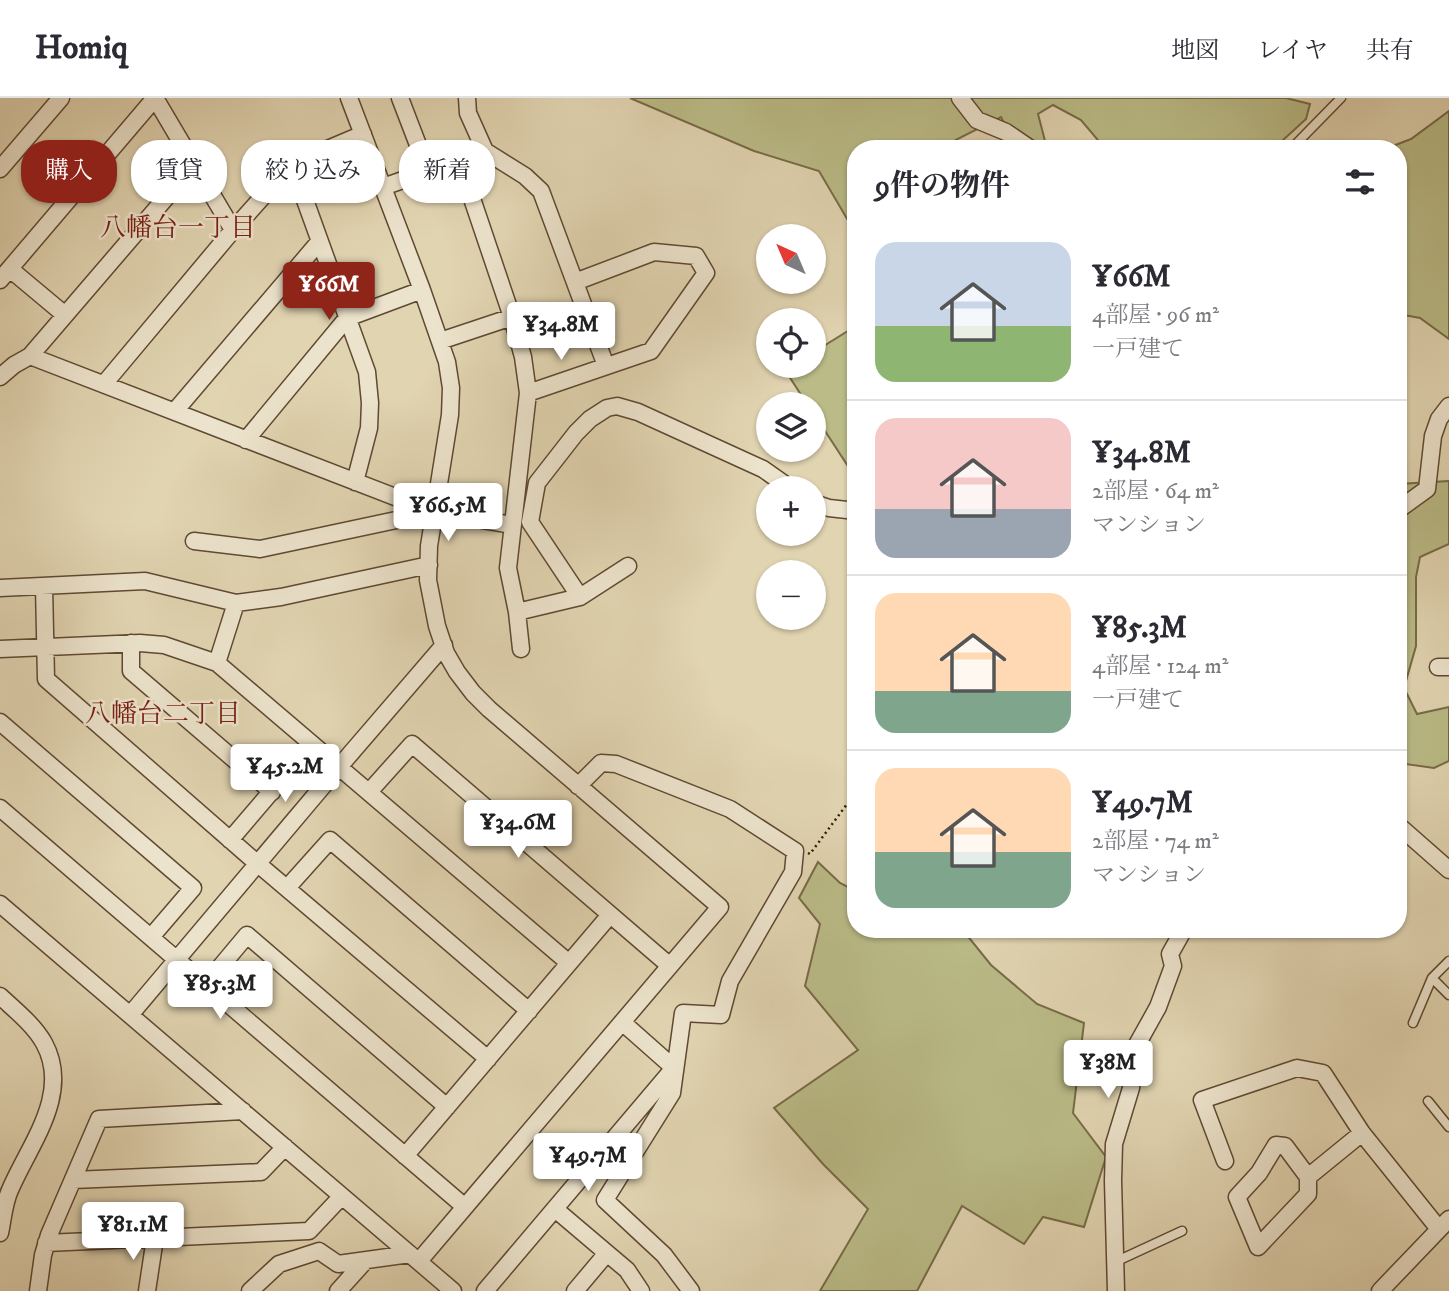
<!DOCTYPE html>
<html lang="ja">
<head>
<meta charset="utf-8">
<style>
	:root { --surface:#fff; --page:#f2f2f3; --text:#2b2b33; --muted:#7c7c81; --line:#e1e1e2; --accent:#8f2418 }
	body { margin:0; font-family:"IM FELL DW Pica","Noto Serif JP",serif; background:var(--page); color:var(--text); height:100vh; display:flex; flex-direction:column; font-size:26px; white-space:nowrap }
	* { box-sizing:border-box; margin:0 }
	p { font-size:23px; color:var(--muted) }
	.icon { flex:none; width:38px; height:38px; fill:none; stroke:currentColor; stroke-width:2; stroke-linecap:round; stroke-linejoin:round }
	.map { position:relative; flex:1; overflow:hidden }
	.drawer { position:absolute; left:847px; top:42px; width:560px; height:798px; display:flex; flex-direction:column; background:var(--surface); border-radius:28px; box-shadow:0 2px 5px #0004 }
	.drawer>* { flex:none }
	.banner { position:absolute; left:21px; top:42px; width:665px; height:63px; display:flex; gap:14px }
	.needle { width:46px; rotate:316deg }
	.fabs { position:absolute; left:756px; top:126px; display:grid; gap:14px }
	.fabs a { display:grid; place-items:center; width:70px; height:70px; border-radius:50%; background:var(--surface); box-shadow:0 2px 5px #0004; font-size:35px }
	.price { position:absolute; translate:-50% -60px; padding:0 16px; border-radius:7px; background:#fff; color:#222; font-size:23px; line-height:46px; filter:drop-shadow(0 2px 4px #0008) }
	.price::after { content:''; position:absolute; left:50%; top:42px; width:21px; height:16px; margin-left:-10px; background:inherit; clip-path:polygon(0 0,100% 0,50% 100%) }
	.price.current { background:var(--accent); color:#fff }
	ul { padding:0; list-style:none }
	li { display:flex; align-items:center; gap:21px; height:175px; padding:0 28px }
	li+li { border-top:2px solid var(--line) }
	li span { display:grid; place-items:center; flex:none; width:196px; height:140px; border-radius:21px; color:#555 }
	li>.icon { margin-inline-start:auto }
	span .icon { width:84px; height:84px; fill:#fffc; stroke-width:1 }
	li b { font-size:30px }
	h2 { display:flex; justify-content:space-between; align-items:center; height:84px; padding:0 28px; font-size:30px }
	.pill { padding:0 24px; border-radius:28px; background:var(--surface); box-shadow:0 2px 5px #0004; font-size:24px; line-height:63px }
	.pill.current { background:var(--accent); color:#fff }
	header { display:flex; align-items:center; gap:42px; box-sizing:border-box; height:98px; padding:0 35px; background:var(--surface); border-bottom:2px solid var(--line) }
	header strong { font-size:33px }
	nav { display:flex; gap:38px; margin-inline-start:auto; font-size:24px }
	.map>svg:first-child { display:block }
	.green { fill:#babb87; stroke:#776b47; stroke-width:2 }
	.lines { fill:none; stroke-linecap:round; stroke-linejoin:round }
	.lane-casing { stroke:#5f4932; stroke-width:11 }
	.street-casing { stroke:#5f4932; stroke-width:19 }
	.path { stroke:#341b07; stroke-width:2.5; stroke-dasharray:2 3.5; stroke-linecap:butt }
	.lane { stroke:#ece3cc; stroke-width:8 }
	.street { stroke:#ece3cc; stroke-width:16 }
	.labels { text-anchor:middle; stroke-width:5; stroke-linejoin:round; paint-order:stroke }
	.neighbourhood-label { font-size:26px; fill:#7a1f14; stroke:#ece3cc }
</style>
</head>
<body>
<header>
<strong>Homiq</strong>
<nav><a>地図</a><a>レイヤ</a><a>共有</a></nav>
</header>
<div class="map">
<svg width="1449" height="1193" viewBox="0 0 1449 1193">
	<rect width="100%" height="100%" fill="#e1d4b1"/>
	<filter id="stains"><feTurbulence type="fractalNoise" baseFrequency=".00286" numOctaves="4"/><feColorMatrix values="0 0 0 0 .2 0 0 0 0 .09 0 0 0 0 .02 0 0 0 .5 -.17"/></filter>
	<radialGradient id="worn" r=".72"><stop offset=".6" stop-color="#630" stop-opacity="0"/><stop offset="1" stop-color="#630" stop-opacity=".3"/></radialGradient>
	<path class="green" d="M630,0H1286L1310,6L1306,21L1282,43L1285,51H1168L1159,43L1149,51H1103V48L1081,22L1053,7L1038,16L1045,43L1036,51H1017L1001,19L938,51H856V136L819,73L754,53Z
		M1449,13V241L1420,220L1398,216V51H1385L1411,41Z
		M856,228V379H855L814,316V306H807L785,272L791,268H814V254Z
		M1449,383V446L1420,459L1416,479V548L1404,590L1417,616L1449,609V663L1434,670L1398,665V386Z
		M818,764L840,785L856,793V831H962L991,867L1037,906L1084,925L1073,1015L1106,1059L1084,1129L1043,1119L1024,1146L962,1108L917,1193H820L868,1111L823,1066L774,1010L858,952L805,888L820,826L799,800Z"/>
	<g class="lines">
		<defs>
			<path id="lane" d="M1291,51L1341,0
				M1432,880L1449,897
				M1413,925L1432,880L1449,863
				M1428,1003L1449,1029
				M1115,1164L1182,1133"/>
			<path id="street" d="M155,0L233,132
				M349,0L422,192L447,264L451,290L450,317L429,448L428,482L437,528L446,555L457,574L473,595L489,611L720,809L419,1163
				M400,0L428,73
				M467,0L468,15L485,53
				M960,0L977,22L1006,34L1031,51
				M459,62L512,219L523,259L528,295L508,470L517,514L521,551
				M292,66L367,274L370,305L369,330L355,384
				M0,71L61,0
				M383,89L485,53L525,78L541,93L606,268
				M10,171L65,217
				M0,182L155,0
				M440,243L512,219
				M30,258L434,414L512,427
				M0,279L14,267L30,258L194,67
				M104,286L233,132L292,66L363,36
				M528,295L651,253L706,175L696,158L654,154L575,184
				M175,313L319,144
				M246,342L347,220L422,192
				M814,405L829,410L856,413
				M1398,412L1427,391L1433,338L1439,321L1449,308
				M194,443L260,451L434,414
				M44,488L46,581L258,766L488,961
				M0,490L145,483L236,505L281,499L429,467
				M580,499L530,424L537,385L576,335L590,321L607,310L617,308L638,314L763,371L790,390
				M517,514L580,499L628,468
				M131,545V573L272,694
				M0,551L140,545L164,547L217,565L569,865
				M217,565L236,505
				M1438,569H1449
				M0,624L193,790L151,839
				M578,688L601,665L616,666L730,711L795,753L793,774L730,883L721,917L683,915L672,995L605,1102L664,1157L691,1193
				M369,694L412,646L670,868
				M0,710L465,1109
				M1398,727L1449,772
				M230,742L312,646
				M287,790L330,742L529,913
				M0,806L453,1193
				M206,886L247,837L447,1009
				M0,898C15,912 34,927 44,945C72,996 29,1047 10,1092C4,1105 3,1121 0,1135
				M130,917L339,669L444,547
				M622,924L674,970
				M1276,1047L1285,1048L1308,1079V1096L1258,1149L1237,1099L1259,1075Z
				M405,1058L610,817
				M1225,1063L1202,1002L1297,970L1323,975L1362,1035L1439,1131
				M1308,1079L1362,1035
				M73,1082L261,1074L285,1049
				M555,1111L627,1172L641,1193
				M46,1145L309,1133L342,1098
				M38,1193L43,1157L49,1137L99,1021L243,1013
				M147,1193L155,1140
				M250,1193L279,1166L319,1153L338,1166L410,1156
				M338,1193L366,1162
				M485,1193L674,970
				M575,1193L607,1155
				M1116,1193L1113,1083L1114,1046L1131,990L1134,952L1158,909L1173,868L1170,856L1184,831
				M1380,1193L1449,1121"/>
		</defs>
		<use href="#lane" class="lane-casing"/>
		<use href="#street" class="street-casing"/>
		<path class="path" d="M808,755L810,756L856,694"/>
		<use href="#lane" class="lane"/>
		<use href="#street" class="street"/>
	</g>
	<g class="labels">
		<g class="neighbourhood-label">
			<text x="178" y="138">八幡台一丁目</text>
			<text x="163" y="624">八幡台二丁目</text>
		</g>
	</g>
	<rect width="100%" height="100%" filter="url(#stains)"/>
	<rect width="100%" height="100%" fill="url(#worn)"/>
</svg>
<div class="fabs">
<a><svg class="needle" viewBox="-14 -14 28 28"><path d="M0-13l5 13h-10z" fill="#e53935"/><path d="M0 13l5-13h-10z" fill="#7c7c81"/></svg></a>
<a><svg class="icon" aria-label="locate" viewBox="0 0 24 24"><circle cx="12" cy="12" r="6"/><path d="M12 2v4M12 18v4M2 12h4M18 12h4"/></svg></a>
<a><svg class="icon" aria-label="layers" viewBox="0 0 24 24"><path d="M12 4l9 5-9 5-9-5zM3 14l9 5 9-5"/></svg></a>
<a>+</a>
<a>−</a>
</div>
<b class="price current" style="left:329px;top:224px">¥66M</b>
<b class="price" style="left:561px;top:264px">¥34.8M</b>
<b class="price" style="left:448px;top:445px">¥66.5M</b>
<b class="price" style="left:285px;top:706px">¥45.2M</b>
<b class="price" style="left:518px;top:762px">¥34.6M</b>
<b class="price" style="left:220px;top:923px">¥85.3M</b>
<b class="price" style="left:1108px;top:1002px">¥38M</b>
<b class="price" style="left:588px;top:1095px">¥49.7M</b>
<b class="price" style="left:133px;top:1164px">¥81.1M</b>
<div class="banner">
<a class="pill current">購入</a>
<a class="pill">賃貸</a>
<a class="pill">絞り込み</a>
<a class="pill">新着</a>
</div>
<section class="drawer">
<h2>9件の物件<svg class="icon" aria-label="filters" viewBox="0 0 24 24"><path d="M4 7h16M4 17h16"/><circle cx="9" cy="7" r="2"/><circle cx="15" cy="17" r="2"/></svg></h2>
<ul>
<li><span style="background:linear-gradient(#c9d6e8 60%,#8fb573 0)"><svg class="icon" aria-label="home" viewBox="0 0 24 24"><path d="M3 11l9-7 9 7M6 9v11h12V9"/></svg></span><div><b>¥66M</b><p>4部屋 · 96 m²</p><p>一戸建て</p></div></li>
<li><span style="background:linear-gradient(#f6c9c9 65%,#9aa5b1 0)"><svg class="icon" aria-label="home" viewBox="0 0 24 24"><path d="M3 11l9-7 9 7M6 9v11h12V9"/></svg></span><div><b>¥34.8M</b><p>2部屋 · 64 m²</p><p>マンション</p></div></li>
<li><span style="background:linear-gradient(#ffd9b3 70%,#7fa58c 0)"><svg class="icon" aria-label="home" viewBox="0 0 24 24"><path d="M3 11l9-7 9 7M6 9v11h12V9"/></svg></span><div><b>¥85.3M</b><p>4部屋 · 124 m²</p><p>一戸建て</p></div></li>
<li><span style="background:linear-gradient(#ffd9b3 60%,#7fa58c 0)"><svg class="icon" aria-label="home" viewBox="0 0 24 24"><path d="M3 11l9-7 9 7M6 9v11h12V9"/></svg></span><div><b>¥49.7M</b><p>2部屋 · 74 m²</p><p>マンション</p></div></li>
</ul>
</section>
</div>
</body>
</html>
